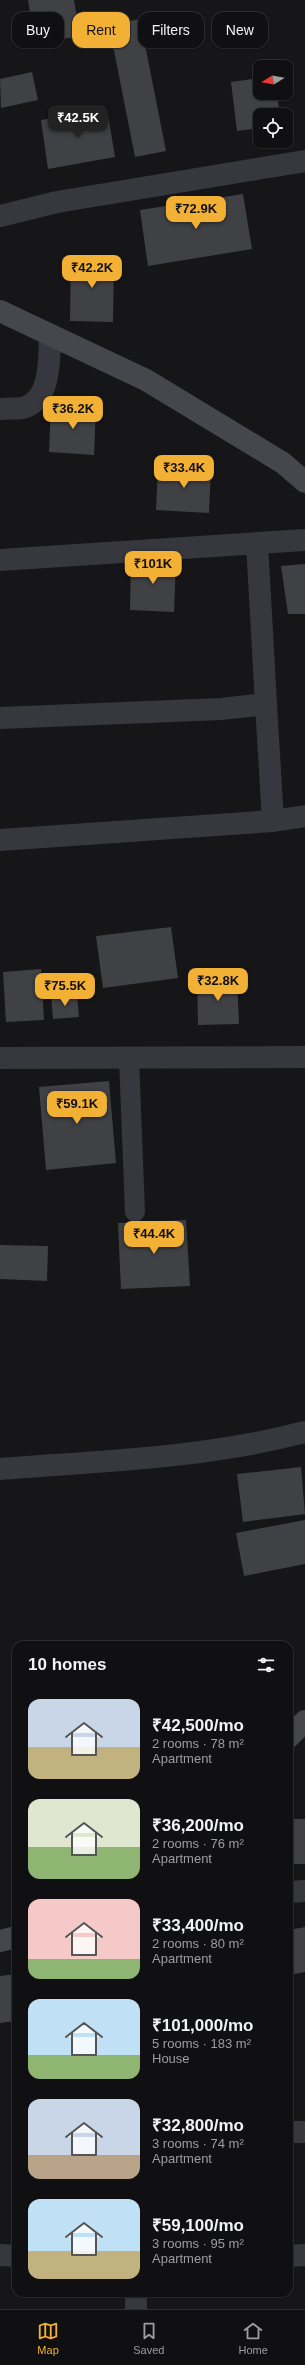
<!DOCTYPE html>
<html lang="en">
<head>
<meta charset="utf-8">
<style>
	:root { --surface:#101012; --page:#19191b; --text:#f1f3f6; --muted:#9c9d9f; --line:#303032; --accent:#f2b134 }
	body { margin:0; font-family:Helvetica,sans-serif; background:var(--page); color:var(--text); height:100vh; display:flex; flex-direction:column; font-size:15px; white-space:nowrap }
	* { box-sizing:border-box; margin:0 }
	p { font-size:13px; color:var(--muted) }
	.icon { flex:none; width:22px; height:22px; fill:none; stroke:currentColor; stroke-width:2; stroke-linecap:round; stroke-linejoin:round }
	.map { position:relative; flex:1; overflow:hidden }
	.details { position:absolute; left:12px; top:1641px; width:281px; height:656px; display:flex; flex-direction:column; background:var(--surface); border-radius:12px; box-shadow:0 1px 3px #0004,0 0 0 1px var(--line) }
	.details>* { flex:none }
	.banner { position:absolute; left:12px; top:12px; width:281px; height:36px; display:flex; gap:8px }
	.needle { width:26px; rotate:259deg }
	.tools { position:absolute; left:253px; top:60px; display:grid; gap:8px }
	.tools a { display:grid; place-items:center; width:40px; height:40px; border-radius:8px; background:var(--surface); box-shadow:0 1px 3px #0004,0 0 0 1px var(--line); font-size:20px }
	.price { position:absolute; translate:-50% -34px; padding:0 9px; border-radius:8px; background:var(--accent); color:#111; font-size:13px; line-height:26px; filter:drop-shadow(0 1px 2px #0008) }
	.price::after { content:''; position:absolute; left:50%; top:24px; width:12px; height:9px; margin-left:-6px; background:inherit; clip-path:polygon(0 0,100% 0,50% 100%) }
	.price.on { background:#222; color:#fff }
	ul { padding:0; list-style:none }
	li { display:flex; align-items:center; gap:12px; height:100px; padding:0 16px }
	li span { display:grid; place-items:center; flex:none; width:112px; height:80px; border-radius:12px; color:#555 }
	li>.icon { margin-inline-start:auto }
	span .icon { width:48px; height:48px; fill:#fffc; stroke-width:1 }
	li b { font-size:17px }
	h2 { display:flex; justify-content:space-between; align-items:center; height:48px; padding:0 16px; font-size:17px }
	.tag { padding:0 14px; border-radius:12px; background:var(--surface); box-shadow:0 1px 3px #0004,0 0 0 1px var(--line); font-size:14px; line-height:36px }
	.tag.on { background:var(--accent); color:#111 }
	.menu { display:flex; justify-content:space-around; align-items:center; height:56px; border-top:1px solid var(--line); background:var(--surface); font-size:11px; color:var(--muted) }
	.menu a { display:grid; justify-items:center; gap:2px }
	.menu .on { color:var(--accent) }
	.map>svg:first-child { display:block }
	.building { fill:#404145 }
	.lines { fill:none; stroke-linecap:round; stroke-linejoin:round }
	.lane { stroke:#37383d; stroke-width:20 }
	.street { stroke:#37383d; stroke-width:22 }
	.secondary { stroke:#45474d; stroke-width:22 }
</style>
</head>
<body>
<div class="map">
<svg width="305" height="2309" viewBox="0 0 305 2309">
	<rect width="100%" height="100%" fill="#161618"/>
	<path class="building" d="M28,0H74L80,36L35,44Z
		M140,19L166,151L135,157L109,25Z
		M32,72L38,100L1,108L0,79Z
		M260,78V93H277L280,115H260V128L237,131L231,82Z
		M107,109L115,157L48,169L41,120Z
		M243,194L252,249L148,266L140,210Z
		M71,256L114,257L113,322L70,321Z
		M51,405L96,407L94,455L49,452Z
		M158,466L211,468L209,513L156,510Z
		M131,558L176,560L174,612L130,610Z
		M305,564V614H288L281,566Z
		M171,927L178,978L103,988L96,936Z
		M41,969L44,1020L6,1022L3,972Z
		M237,978L239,1024L198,1025L197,979Z
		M77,995L79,1017L53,1019L51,996Z
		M109,1081L116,1163L46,1170L39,1087Z
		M186,1220L190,1286L121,1289L118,1223Z
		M0,1245L48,1246L47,1281L0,1279Z
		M301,1467L305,1514L243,1522L237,1474Z
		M305,1520V1564L244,1576L236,1533Z
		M289,1819H305V1864H289Z
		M305,1927V1972L289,1975V1930Z
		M16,1974V2021L0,2023V1976Z"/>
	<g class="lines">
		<path class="lane" d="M129,1058L135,1212"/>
		<path class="street" d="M0,216L57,202L305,161
			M0,409C7,408 15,409 22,408C52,401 49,358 50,335
			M0,560L305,540
			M266,704L273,821
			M0,718L221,709L266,704L257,543
			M0,840L273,821L305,816
			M0,1058L305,1057
			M0,1469C102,1461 205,1458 305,1432
			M289,1892L305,1891
			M289,2132H305
			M0,2255L16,2256
			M289,2256L305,2255
			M136,2309V2293"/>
		<path class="secondary" d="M0,311L146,380L283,463L305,482
			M289,1737L305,1721
			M0,1941L16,1937"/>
	</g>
</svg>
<div class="tools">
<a><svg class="needle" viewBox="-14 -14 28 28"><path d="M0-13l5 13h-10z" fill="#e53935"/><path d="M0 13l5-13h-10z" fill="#9c9d9f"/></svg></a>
<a><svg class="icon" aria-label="locate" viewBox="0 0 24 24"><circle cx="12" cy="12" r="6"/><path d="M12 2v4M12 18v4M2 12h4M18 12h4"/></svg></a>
</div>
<b class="price on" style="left:78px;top:139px">₹42.5K</b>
<b class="price" style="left:196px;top:230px">₹72.9K</b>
<b class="price" style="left:92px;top:289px">₹42.2K</b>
<b class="price" style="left:73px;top:430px">₹36.2K</b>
<b class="price" style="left:184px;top:489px">₹33.4K</b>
<b class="price" style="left:153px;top:585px">₹101K</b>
<b class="price" style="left:218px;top:1002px">₹32.8K</b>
<b class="price" style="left:65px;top:1007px">₹75.5K</b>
<b class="price" style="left:77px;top:1125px">₹59.1K</b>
<b class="price" style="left:154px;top:1255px">₹44.4K</b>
<div class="banner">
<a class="tag">Buy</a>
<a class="tag on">Rent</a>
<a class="tag">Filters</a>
<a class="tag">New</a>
</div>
<section class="details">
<h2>10 homes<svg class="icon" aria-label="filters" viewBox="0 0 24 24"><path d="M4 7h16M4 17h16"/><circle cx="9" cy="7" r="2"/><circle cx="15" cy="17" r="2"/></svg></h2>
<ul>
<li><span style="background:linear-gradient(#c9d6e8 60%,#c2b280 0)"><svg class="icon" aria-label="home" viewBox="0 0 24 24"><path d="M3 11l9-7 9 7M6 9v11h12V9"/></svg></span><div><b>₹42,500/mo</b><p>2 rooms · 78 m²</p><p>Apartment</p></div></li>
<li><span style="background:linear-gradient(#dfe7d0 60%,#8fb573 0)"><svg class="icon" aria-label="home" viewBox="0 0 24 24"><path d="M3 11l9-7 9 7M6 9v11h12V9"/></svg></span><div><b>₹36,200/mo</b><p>2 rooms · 76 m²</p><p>Apartment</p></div></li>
<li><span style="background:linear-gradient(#f6c9c9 75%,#8fb573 0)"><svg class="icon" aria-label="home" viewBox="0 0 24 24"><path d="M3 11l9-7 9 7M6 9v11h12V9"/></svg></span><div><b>₹33,400/mo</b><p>2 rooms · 80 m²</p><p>Apartment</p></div></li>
<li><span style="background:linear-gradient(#bfe0f5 70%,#8fb573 0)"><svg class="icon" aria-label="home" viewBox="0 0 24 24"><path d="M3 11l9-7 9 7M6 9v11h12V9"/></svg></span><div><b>₹101,000/mo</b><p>5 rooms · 183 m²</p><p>House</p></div></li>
<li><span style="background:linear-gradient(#c9d6e8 70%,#b9a48a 0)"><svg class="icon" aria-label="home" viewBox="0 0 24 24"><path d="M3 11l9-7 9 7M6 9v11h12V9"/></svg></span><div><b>₹32,800/mo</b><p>3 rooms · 74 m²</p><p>Apartment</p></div></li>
<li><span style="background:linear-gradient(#bfe0f5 65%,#c2b280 0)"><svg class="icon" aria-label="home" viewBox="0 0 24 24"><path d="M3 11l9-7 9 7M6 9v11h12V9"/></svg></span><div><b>₹59,100/mo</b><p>3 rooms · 95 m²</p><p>Apartment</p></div></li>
</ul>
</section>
</div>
<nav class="menu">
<a class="on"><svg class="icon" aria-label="map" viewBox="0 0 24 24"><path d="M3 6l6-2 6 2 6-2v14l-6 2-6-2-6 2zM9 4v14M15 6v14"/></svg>Map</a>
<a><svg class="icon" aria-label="saved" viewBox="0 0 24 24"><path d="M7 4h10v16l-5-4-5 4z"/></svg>Saved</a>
<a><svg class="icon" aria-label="home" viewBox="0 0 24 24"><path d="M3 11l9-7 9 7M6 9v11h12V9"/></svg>Home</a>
</nav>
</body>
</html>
